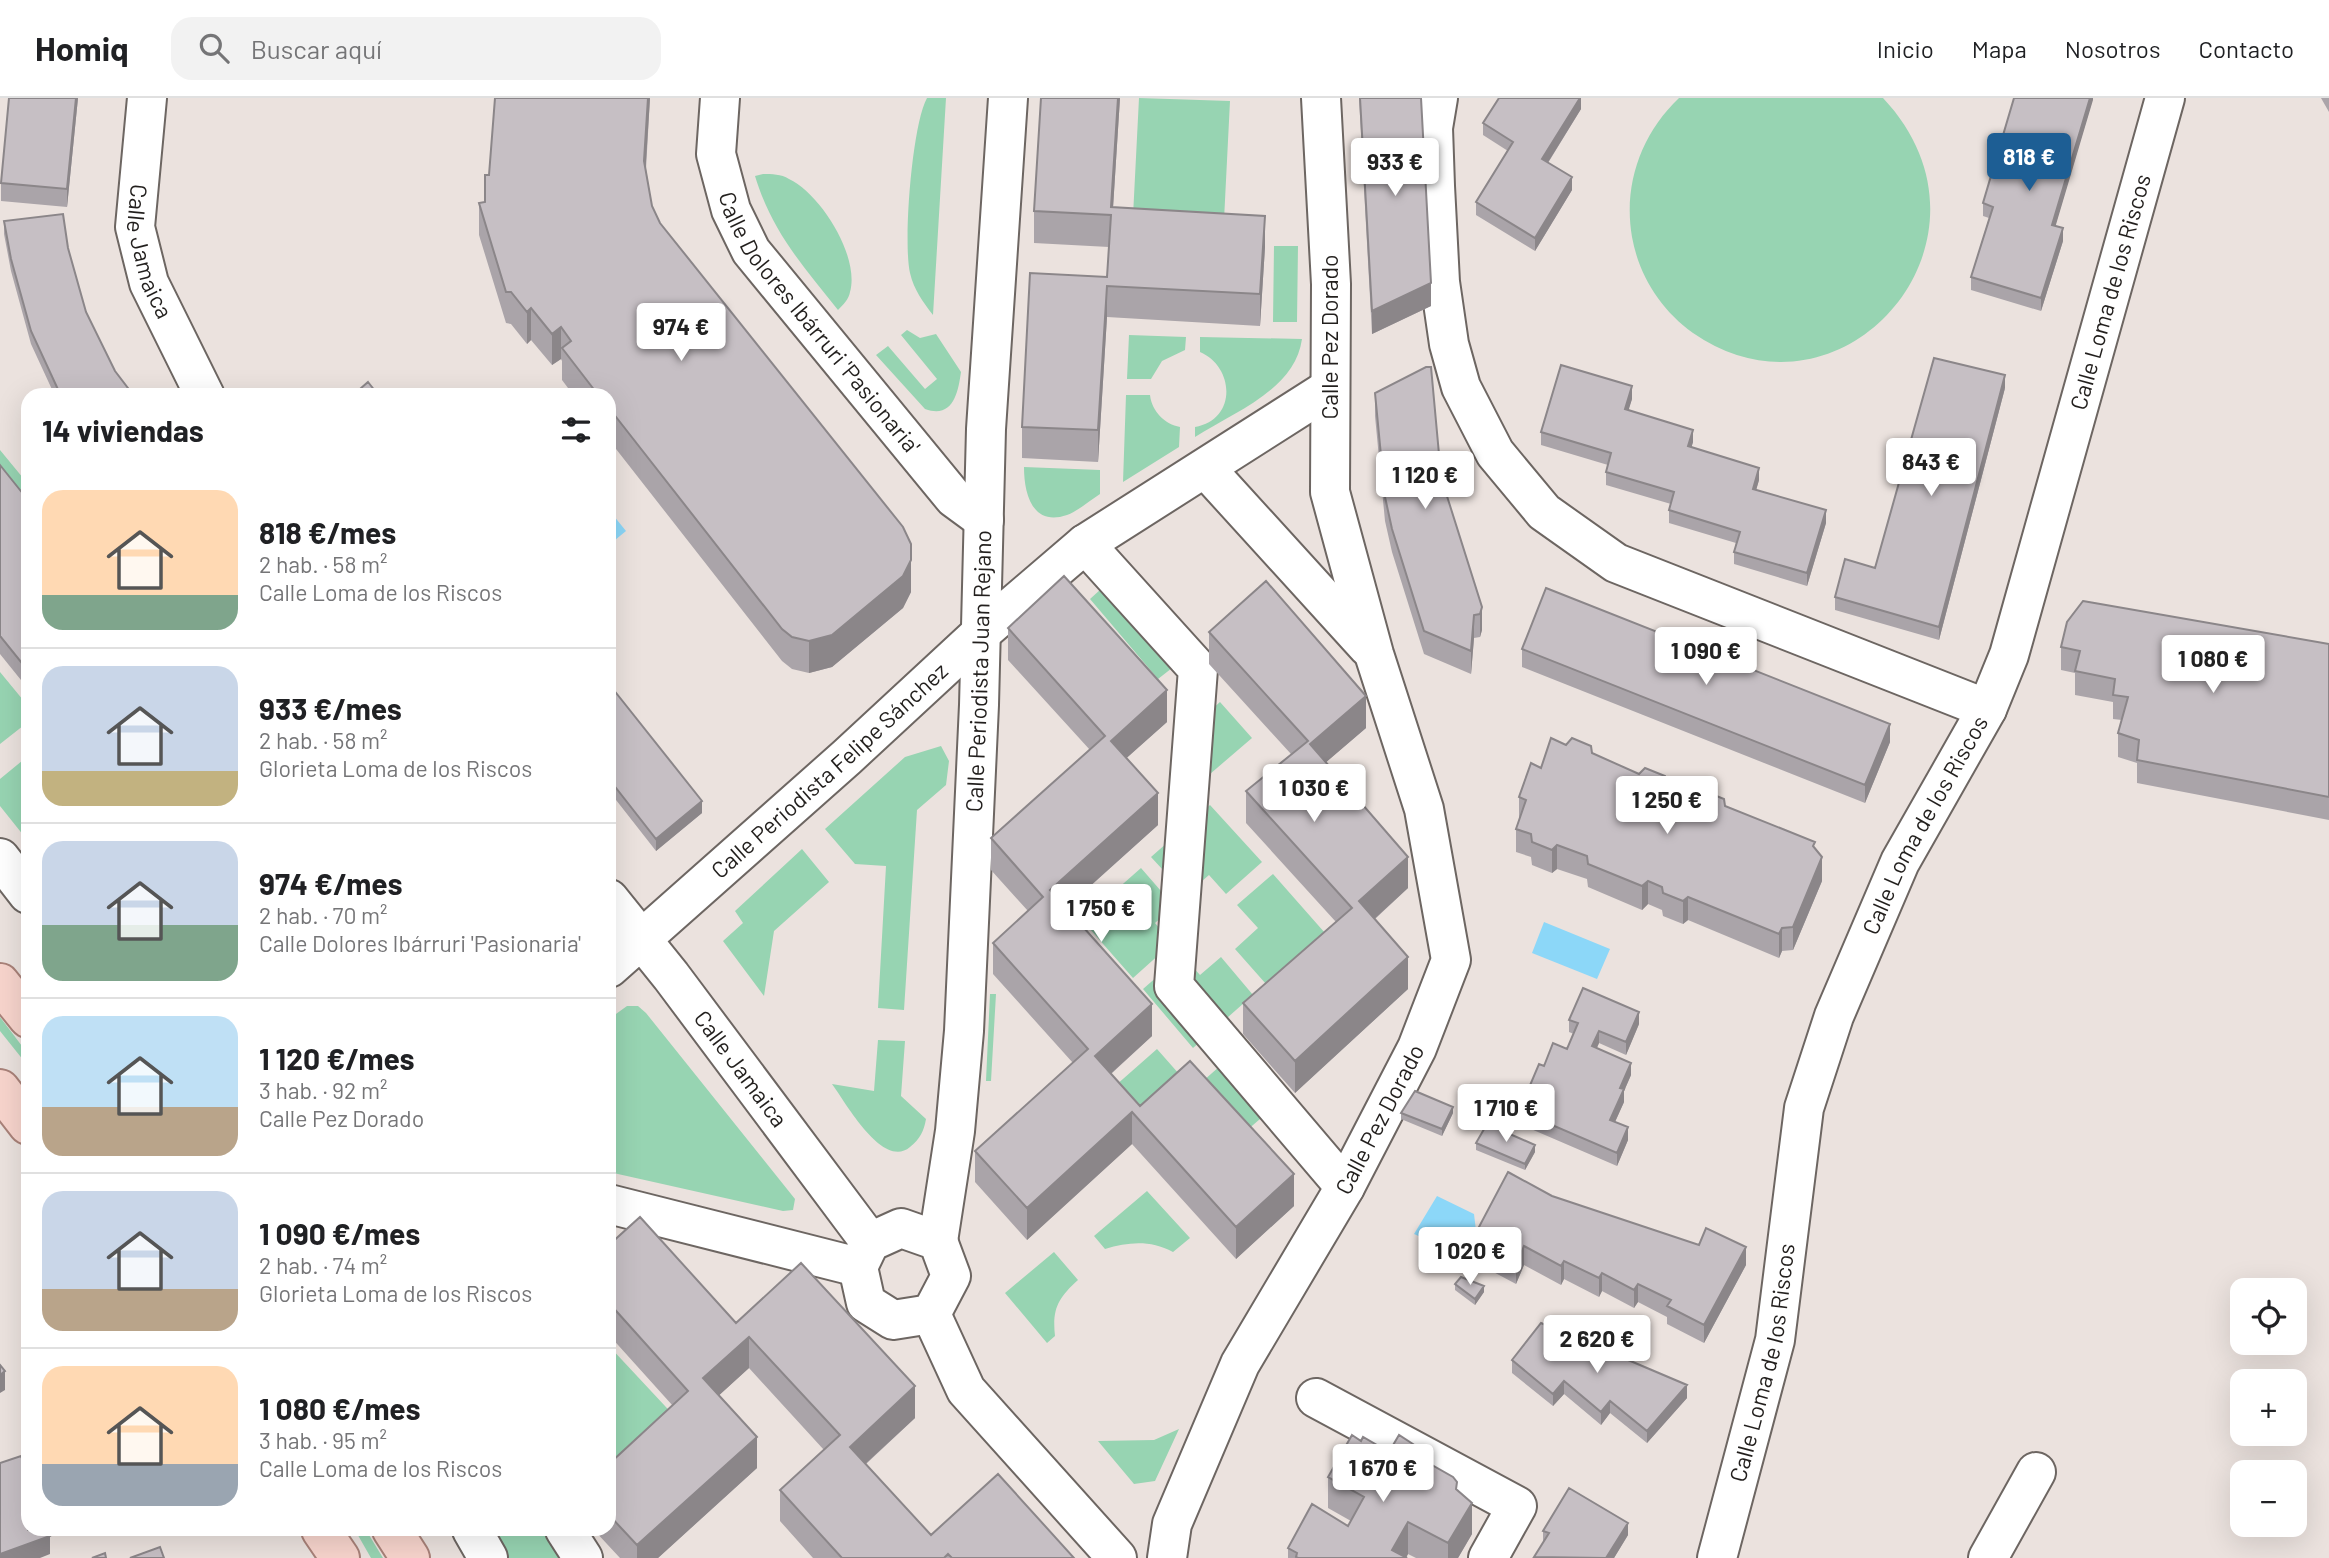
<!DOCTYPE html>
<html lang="es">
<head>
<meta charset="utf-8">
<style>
	:root { --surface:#fff; --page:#f2f2f2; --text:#202124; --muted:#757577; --line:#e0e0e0; --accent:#1d5e94 }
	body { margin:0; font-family:Barlow,sans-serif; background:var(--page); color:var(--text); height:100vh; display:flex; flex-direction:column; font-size:26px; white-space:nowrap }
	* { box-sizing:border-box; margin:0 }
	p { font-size:23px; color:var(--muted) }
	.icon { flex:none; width:38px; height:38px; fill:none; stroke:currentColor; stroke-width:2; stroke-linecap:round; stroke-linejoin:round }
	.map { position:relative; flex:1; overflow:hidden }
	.sheet { position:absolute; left:21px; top:290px; width:595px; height:1148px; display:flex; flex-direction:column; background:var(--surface); border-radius:21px; box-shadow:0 7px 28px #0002 }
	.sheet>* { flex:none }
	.buttons { position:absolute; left:2230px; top:1180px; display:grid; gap:14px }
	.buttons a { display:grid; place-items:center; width:77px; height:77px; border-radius:14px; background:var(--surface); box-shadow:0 7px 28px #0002; font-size:35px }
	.price { position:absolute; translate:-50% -60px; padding:0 16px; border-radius:7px; background:#fff; color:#222; font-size:23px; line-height:46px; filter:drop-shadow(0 2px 4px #0008) }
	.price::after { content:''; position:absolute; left:50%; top:42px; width:21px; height:16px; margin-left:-10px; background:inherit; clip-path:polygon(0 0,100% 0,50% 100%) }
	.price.on { background:var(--accent); color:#fff }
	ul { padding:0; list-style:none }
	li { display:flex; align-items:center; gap:21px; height:175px; padding:0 21px }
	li+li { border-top:2px solid var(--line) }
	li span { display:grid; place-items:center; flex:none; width:196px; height:140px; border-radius:21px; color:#555 }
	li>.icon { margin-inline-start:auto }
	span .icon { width:84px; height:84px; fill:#fffc; stroke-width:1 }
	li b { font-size:30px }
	h2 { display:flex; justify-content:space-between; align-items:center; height:84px; padding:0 21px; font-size:30px }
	header { display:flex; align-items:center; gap:42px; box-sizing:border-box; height:98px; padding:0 35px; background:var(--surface); border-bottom:2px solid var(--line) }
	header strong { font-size:33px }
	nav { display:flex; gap:38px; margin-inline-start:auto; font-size:24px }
	.search { width:490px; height:63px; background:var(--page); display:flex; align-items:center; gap:18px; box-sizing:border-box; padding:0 24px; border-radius:21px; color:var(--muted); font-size:26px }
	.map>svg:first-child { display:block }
	.green { fill:#97d4b2 }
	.water { fill:#8cd7f8 }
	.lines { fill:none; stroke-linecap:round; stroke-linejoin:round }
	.minor-casing { stroke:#6d6662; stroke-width:42 }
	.major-casing { stroke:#a98279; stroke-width:42 }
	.minor { stroke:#fff; stroke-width:38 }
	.major { stroke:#f7d4cc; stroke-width:38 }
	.wall { fill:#aaa4a9 }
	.shaded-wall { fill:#8b8689 }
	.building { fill:#c6bfc4; stroke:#8b8689; stroke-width:2 }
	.labels { text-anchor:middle; stroke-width:5; stroke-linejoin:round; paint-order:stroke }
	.street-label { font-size:23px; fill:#221f1d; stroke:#fff }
</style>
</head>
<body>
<header>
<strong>Homiq</strong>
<div class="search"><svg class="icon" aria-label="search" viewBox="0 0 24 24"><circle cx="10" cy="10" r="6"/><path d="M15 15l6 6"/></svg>Buscar aquí</div>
<nav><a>Inicio</a><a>Mapa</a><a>Nosotros</a><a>Contacto</a></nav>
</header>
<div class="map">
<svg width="2329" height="1460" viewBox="0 0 2329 1460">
	<rect width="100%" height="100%" fill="#ebe2de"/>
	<path class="green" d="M927,0H946L933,217C923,204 914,192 910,175C903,144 912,27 927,0Z
		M1139,0L1230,3L1224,122L1133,118Z
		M1679,0H1883C2015,140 1844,339 1693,235C1661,212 1639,178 1632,139C1623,87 1641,36 1679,0Z
		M763,76C772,76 781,76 789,81C821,96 860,159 850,194C849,201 843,207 838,212C803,168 772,134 755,78Z
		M1274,148H1298L1297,224H1273Z
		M907,232L920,240L936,236L961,274C958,295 953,321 925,311L876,257L888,248L925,291L937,281L901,237Z
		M1129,237L1186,239L1185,252L1162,263L1151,281H1127Z
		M1200,239L1302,241C1295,292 1234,314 1195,339V329C1237,322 1235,269 1200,254Z
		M1126,297H1150C1152,314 1165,326 1180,329L1179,349L1123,384Z
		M0,352L28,386V421L0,386Z
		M1024,369L1100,372V396C1089,403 1078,413 1067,417C1032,429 1024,395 1024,369Z
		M1111,482L1181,563L1158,581L1090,501Z
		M0,574L28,608V624L0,646Z
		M1220,604L1252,640L1210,676L1179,641Z
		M941,648L949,663L946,687L917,712L904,912L878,910L886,768L855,766L825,731L905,659Z
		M28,658V743L0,708V681Z
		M1210,707L1262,764L1226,796L1209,777L1186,797L1151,759Z
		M802,751L829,784L774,833L764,898L723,843L743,825L735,813Z
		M1141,770L1174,808L1155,825L1172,845L1133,880L1082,822Z
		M1273,776L1325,835L1266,886L1235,851L1258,830L1237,807Z
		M1182,857L1200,877L1221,859L1253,897L1193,950L1143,891Z
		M990,896H996L991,983H986Z
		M627,908H638L646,915L795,1101L793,1112L783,1113L609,1074V921Z
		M0,919L28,956V968L0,933Z
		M878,942L905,943L901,998L926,1021C924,1033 920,1041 910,1049C883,1072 846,1005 832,986L874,993Z
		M1245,946L1289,996L1246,1033L1203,983Z
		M1157,951L1187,985L1145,1022L1115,988Z
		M1147,1093L1190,1140L1173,1154C1150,1142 1129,1144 1105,1151L1094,1138Z
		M1054,1154L1078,1182C1058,1200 1052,1211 1055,1238L1047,1245L1005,1195Z
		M609,1248L679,1323L609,1366Z
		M1179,1331L1155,1383L1134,1386L1098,1343L1154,1342Z
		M355,1432H366L383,1460H371Z
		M483,1432H543L561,1460H501Z"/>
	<path class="water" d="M609,412L626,433L609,447Z
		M1544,824L1610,851L1597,881L1532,855Z
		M1437,1098L1474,1116L1477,1141L1467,1159L1414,1136Z"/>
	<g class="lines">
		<defs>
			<g id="minor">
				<path id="s1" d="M147,0L135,129L149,185L205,298"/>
				<path id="s2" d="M720,0L716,56L731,112L751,153L954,400L984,422"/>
				<path d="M1438,0L1433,30L1435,88L1440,184L1449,246L1461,289L1495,355L1544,414L1616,465L1987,611"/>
				<path d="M1206,371L1368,549"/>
				<path d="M1085,446L1198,571L1174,888L1345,1089"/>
				<path d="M0,760L28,796"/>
				<path id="s3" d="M609,801L671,878L870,1144"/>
				<path id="s4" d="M609,870L847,659L981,535L1085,446L1330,290"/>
				<path d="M609,1106L858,1169"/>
				<path d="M901,1130L938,1143L951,1178L931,1216L893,1222L866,1205L858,1169L870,1144Z"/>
				<path id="s5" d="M938,1143L955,1033L964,933L979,607L986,331L1008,0"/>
				<path d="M931,1216L966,1292L1117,1460"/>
				<path d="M1316,1300L1517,1408L1488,1460"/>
				<path d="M472,1432L488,1460"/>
				<path d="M565,1432L583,1460"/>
				<path id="s6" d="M1167,1460L1172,1426L1240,1266L1345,1089L1417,950L1451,862L1424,711L1374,556L1330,394L1331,186L1321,0"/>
				<path id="s7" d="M1717,1460L1775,1242L1804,1010L1834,918L1900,764L1987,611L2009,557L2165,0"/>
				<path d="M1988,1460L2036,1374"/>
			</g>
			<path id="major" d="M0,885L28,920
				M0,991L28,1027
				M321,1432L340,1460
				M392,1432L410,1460"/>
		</defs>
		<use href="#minor" class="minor-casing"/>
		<use href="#major" class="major-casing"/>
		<use href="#minor" class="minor"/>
		<use href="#major" class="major"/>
	</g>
	<path class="wall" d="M9,0H78L67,109L1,103V85Z
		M650,0L646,71L652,108L660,125L911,494L903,510L832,569L809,575L792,571L782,563L609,342V298H574L562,282V263L561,261L552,267L531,242L527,246L511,226L506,225L479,137V105L485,104L489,77Z
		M1041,0H1120L1113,110L1265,149L1260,228L1107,219L1098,364L1022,360V329L1107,179L1109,149L1034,145V113Z
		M1359,0H1421L1431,208L1372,236Z
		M1499,0H1581V11L1548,65L1572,92L1535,153L1476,117V104L1508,53L1483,37V25Z
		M2093,0L2055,128L2063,143L2041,213L1971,192V179L1989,120L1983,118V105Z
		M2321,0H2329V14Z
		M4,123L68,150L86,214L115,273L134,298H55L31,246L11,173L4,136Z
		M2005,290L1939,542L1835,512V499L1875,470Z
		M1375,295L1440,367L1446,395L1482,509V532L1480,539L1474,540L1471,576L1424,556L1392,454L1385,423L1375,318Z
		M1632,301L1628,312L1693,344L1691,350L1759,382L1756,392L1826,425L1807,488L1734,466V454L1736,445L1669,425V412L1671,406L1606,387V374L1608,367L1541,347V334Z
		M0,367L28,402L25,587L0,556Z
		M1008,530L1167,624L1126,660L1158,727L1066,810L1152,938L1111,976L1140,1008L1294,1108L1236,1161L1132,1046L1027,1142L975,1084V1053L1073,965L993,876V845L1028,813L991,772V740L1090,652L1008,562Z
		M1209,534L1366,630L1326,664L1408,790L1375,821L1408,891L1295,995L1243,936V905L1336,824L1246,725V693L1291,656L1209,566Z
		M2329,546V722L2137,685V665L2118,659V635L2122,622L2113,621V604L2075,597V575L2061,572V549Z
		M1522,551L1890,644L1865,705L1522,569Z
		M609,586L702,715L656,753L609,693Z
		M1566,647L1592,655L1639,676L1667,685L1699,699L1725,708L1815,751L1822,783L1793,852L1782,853L1779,860L1688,822L1683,826L1663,818L1662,812L1648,806L1642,812L1588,789L1587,781L1557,771L1552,775L1532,767L1531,759L1516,754V731L1519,723V699L1541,670Z
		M1569,922L1639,926L1626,957L1599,945L1597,950L1631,977L1624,993V1004L1615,1024L1628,1042L1617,1068L1531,1031V1018L1529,1017L1528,992L1544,968L1567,951L1574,936L1569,934Z
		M1401,1015H1453L1442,1038L1401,1021Z
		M1476,1045L1535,1054L1525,1072L1476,1052Z
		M1552,1098L1746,1167L1704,1245L1667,1226V1219L1638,1204L1634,1210L1602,1193L1599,1199L1564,1181L1561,1187L1524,1167L1516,1186L1471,1162V1144Z
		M609,1147L736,1225L915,1320L866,1366L931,1437L1074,1460H813L780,1423V1392L824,1352L749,1270L719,1297L757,1370L658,1460H620L594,1432H609V1366L673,1308L609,1237Z
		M1455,1186L1484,1194L1475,1207L1455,1192Z
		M1512,1262L1687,1300L1647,1345L1610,1315L1601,1327L1564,1296L1553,1308L1512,1275Z
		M1361,1343L1389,1354L1418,1359L1457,1392L1472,1436L1458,1460H1416L1408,1456L1406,1459L1407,1460H1288V1450L1348,1428L1351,1423L1328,1410V1379Z
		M1543,1433L1628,1437L1614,1460H1534L1543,1444Z"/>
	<path class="shaded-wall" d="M76,0H78L67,109V91Z
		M648,0H650L644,95V63Z
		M1118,0H1120L1111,141V109Z
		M1576,0H1581V11L1542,74V61Z
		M2090,0H2093V2L2052,140V127Z
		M1572,79V92L1535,153V140Z
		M1265,118V149L1260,228V196Z
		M2063,130V143L2041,213V200Z
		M1431,185V208L1372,236V213Z
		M1107,188V219L1098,364V332Z
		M531,210V242L527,246V214Z
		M561,229V261L552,267V236Z
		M2005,277V290L1939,542V529Z
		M1632,288V301L1625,324V311Z
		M1693,332V344L1688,361V348Z
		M1759,370V382L1753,403V391Z
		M1826,412V425L1807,488V475Z
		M911,446V494L903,510L832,569L809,575V543Z
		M1482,509V532L1480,539V516Z
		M1474,517V540L1471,576V553Z
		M28,566V584L25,587V569Z
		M1167,592V624L1111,674V643Z
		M1366,598V630L1310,678V646Z
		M1890,626V644L1865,705V687Z
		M1158,695V727L1050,824V792Z
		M702,703V715L656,753V741Z
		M1557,747V771L1552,775V752Z
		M1408,759V790L1359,835V803Z
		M1822,759V783L1793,852V829Z
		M1648,783V806L1642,812V788Z
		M1688,799V822L1683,826V803Z
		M1782,830V853L1779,860V836Z
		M1408,859V891L1295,995V963Z
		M1152,906V938L1095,990V958Z
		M1639,914V926L1626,957V944Z
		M1599,933V945L1592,960V948Z
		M1631,965V977L1624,993V1004L1610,1035V1022L1620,990Z
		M1453,1009V1015L1442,1038V1031Z
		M1132,1014V1046L1027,1142V1110Z
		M1628,1029V1042L1617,1068V1055Z
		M1535,1047V1054L1525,1072V1066Z
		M1294,1076V1108L1236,1161V1129Z
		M1524,1148V1167L1516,1186V1168Z
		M1746,1149V1167L1704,1245V1227Z
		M1564,1163V1181L1561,1187V1168Z
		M1602,1175V1193L1599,1199V1180Z
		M1638,1186V1204L1634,1210V1192Z
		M1484,1188V1194L1475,1207V1201Z
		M749,1239V1270L703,1312V1280Z
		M5,1273V1292L0,1295V1277Z
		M1564,1283V1296L1553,1308V1296Z
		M1687,1287V1300L1647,1345V1333Z
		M915,1288V1320L850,1380V1349Z
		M1610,1303V1315L1601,1327V1314Z
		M757,1339V1370L658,1460H637V1447Z
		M1472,1405V1436L1458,1460H1448V1445Z
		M1408,1424V1456L1406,1460L1392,1452Z
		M1628,1425V1437L1614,1460H1606Z
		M50,1438V1456L40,1460H0V1456Z"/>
	<path class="building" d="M9,0H76L67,91L1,85Z
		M495,0H648L644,63L652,108L660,125L903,429L911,446V462L903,478L832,537L809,543L792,539L782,531L609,310V298H599L562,250L571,243L561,229L552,236L531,210L527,214L511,194H506L479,105L485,104V77H489Z
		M1041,0H1118L1111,109L1265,118L1260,196L1107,188L1098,332L1022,329L1030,175L1107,179L1111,117L1034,113Z
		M1360,0H1421L1431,185L1372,213Z
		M1499,0H1580L1542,61L1572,79L1535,140L1476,104L1513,44L1483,25Z
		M2014,0H2090L2052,127L2063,130L2041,200L1971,179L1993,109L1983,105Z
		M63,116L68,150L86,214L115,273L134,298H61L31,233L11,161L4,123Z
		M1934,260L2005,277L1939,529L1835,499L1845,461L1875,470Z
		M1561,267L1632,288L1625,311L1693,332L1688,348L1759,370L1753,391L1826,412L1807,475L1734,454L1740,434L1669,412L1674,394L1606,374L1611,355L1541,334Z
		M1426,269H1431L1440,367L1446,395L1482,509L1480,516L1474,517L1471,553L1424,533L1392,431L1385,399L1375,295Z
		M368,284L379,298H352Z
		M0,367L28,402V566L25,569L0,538Z
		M1064,478L1167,592L1111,643L1158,695L1050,792L1152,906L1095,958L1140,1008L1190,963L1294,1076L1236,1129L1132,1014L1027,1110L975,1053L1088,951L993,845L1043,799L991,740L1105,638L1008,530Z
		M1266,483L1366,598L1310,646L1408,759L1359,803L1408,859L1295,963L1243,905L1352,810L1246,693L1308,643L1209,534Z
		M1546,490L1890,626L1865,687L1522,551Z
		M2083,503L2329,546V699L2137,662L2139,642L2118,635L2128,599L2113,597L2115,581L2075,573L2080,553L2061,549L2067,524Z
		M609,586L702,703L656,741L609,681Z
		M1551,640L1566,647L1572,640L1591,648L1592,655L1639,676L1645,670L1665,678L1667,685L1699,699L1704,693L1724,701L1725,708L1815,744L1813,748L1822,759L1793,829L1782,830L1779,836L1688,799L1683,803L1663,795L1662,789L1648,783L1642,788L1588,766L1587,758L1557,747L1552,752L1532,744L1531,736L1516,731L1526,702L1519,699L1531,665L1541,670Z
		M1583,890L1639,914L1626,944L1599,933L1592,948L1631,965L1620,990L1624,991L1610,1022L1628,1029L1617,1055L1531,1018L1536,1008L1529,1005L1533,995L1528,992L1539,966L1544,968L1553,945L1567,951L1578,925L1569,922Z
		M1415,993L1453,1009L1442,1031L1401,1015Z
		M1487,1026L1535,1047L1525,1066L1476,1045Z
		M1508,1074L1552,1098L1699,1147L1706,1130L1746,1149L1704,1227L1667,1208L1671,1202L1638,1186L1634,1192L1602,1175L1599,1180L1564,1163L1561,1168L1524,1148L1516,1168L1471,1144Z
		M640,1119L736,1225L801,1165L915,1288L850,1349L931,1437L998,1376L1074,1460H952L948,1456L944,1460H842L780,1392L840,1337L749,1239L703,1280L757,1339L637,1447L609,1417V1366L688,1293L609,1205V1147Z
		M1461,1179L1484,1188L1475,1201L1455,1186Z
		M1541,1225L1687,1287L1647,1333L1610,1303L1601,1314L1564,1283L1553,1296L1512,1262Z
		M0,1267L5,1273L0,1277Z
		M1352,1337L1361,1343L1363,1339L1389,1354L1399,1337L1416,1348L1418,1359L1453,1379L1457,1384L1456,1391L1472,1405L1448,1445L1408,1424L1392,1452L1407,1460H1298L1296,1459L1297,1455L1288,1450L1312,1406L1348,1428L1364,1399L1328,1379Z
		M21,1358L28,1376V1432H47L50,1438L0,1456V1365Z
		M1569,1390L1628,1425L1606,1460L1534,1459L1549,1435L1543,1433Z
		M160,1449L164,1460H130Z
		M105,1455L106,1460H92Z"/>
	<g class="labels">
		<g class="street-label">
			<text dy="8" stroke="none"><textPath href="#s1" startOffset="156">Calle Jamaica</textPath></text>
			<text dy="8" stroke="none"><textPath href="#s7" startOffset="1335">Calle Loma de los Riscos</textPath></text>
			<text dy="8" stroke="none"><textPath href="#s2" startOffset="257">Calle Dolores Ibárruri 'Pasionaria'</textPath></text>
			<text transform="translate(1330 239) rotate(-90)" y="8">Calle Pez Dorado</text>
			<text dy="8" stroke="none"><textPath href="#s5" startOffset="572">Calle Periodista Juan Rejano</textPath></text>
			<text dy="8" stroke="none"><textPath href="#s4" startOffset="296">Calle Periodista Felipe Sánchez</textPath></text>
			<text dy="8" stroke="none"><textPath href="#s7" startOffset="768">Calle Loma de los Riscos</textPath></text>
			<text dy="8" stroke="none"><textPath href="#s3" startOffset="215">Calle Jamaica</textPath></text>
			<text dy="8" stroke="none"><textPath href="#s6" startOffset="490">Calle Pez Dorado</textPath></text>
			<text dy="8" stroke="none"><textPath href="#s7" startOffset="201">Calle Loma de los Riscos</textPath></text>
		</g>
	</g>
</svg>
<div class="buttons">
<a><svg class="icon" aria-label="locate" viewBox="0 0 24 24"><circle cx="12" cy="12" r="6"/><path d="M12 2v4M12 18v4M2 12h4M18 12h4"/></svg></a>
<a>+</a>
<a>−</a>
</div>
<b class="price on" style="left:2029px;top:95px">818 €</b>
<b class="price" style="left:1395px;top:100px">933 €</b>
<b class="price" style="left:681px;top:265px">974 €</b>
<b class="price" style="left:1931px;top:400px">843 €</b>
<b class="price" style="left:1425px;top:413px">1 120 €</b>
<b class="price" style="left:1706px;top:589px">1 090 €</b>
<b class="price" style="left:2213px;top:597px">1 080 €</b>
<b class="price" style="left:1314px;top:726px">1 030 €</b>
<b class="price" style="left:1667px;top:738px">1 250 €</b>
<b class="price" style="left:1101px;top:846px">1 750 €</b>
<b class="price" style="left:1506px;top:1046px">1 710 €</b>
<b class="price" style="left:1470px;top:1189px">1 020 €</b>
<b class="price" style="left:1597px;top:1277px">2 620 €</b>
<b class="price" style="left:1383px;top:1406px">1 670 €</b>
<section class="sheet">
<h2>14 viviendas<svg class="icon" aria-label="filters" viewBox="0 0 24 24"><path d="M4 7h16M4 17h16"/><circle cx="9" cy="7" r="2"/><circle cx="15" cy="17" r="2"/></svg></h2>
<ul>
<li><span style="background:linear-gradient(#ffd9b3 75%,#7fa58c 0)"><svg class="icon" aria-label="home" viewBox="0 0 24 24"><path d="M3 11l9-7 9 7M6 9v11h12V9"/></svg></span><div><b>818 €/mes</b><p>2 hab. · 58 m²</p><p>Calle Loma de los Riscos</p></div></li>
<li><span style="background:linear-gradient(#c9d6e8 75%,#c2b280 0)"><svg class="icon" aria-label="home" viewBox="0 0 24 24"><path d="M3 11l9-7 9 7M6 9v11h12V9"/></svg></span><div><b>933 €/mes</b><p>2 hab. · 58 m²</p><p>Glorieta Loma de los Riscos</p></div></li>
<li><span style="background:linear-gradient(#c9d6e8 60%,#7fa58c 0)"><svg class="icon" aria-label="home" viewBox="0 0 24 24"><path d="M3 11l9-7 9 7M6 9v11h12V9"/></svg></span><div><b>974 €/mes</b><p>2 hab. · 70 m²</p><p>Calle Dolores Ibárruri 'Pasionaria'</p></div></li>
<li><span style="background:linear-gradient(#bfe0f5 65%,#b9a48a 0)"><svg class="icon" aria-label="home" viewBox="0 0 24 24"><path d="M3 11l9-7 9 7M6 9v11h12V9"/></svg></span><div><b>1 120 €/mes</b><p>3 hab. · 92 m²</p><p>Calle Pez Dorado</p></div></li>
<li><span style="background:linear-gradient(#c9d6e8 70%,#b9a48a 0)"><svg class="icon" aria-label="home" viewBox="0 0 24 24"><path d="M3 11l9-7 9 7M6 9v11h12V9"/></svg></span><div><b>1 090 €/mes</b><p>2 hab. · 74 m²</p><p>Glorieta Loma de los Riscos</p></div></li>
<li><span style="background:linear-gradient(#ffd9b3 70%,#9aa5b1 0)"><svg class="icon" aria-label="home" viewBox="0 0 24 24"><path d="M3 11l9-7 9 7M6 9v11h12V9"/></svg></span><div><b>1 080 €/mes</b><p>3 hab. · 95 m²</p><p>Calle Loma de los Riscos</p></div></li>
</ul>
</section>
</div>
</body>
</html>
